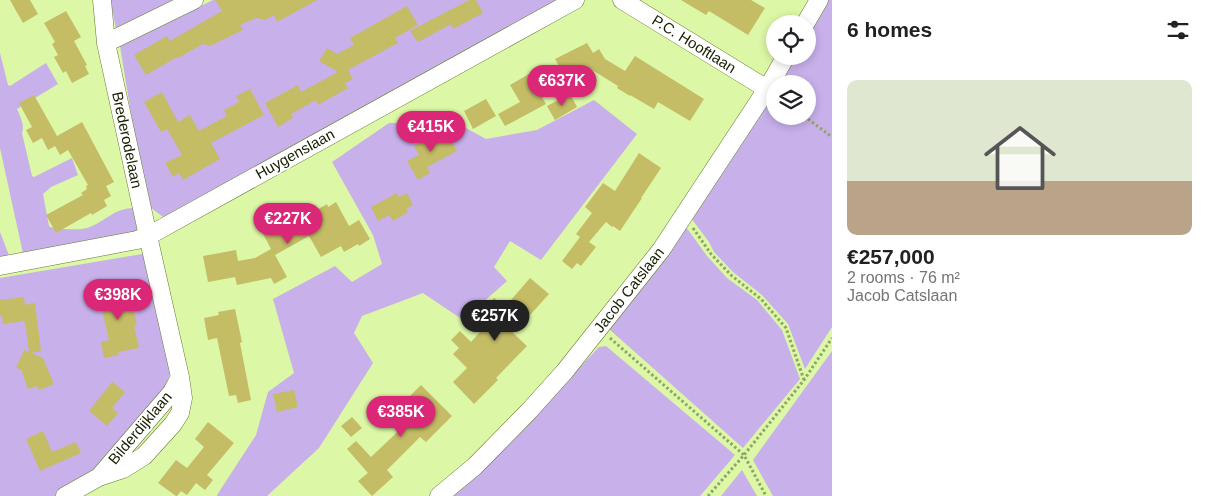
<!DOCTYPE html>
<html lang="en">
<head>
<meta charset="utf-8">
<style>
	:root { --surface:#fff; --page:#f6f6f6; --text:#202124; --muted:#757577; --accent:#db2777 }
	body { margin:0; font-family:Helvetica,sans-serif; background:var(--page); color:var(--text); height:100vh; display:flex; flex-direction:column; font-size:19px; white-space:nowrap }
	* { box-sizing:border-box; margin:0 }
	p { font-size:16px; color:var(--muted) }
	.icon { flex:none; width:28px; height:28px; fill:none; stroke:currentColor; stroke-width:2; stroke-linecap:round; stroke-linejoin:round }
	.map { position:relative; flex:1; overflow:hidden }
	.side { display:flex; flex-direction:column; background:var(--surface); width:375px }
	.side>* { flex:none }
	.buttons { position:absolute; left:766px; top:15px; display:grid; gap:10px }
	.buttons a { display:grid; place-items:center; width:50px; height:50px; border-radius:50%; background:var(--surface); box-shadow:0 2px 8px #0003; font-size:25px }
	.price { position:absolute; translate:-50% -42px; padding:0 11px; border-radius:18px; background:var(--accent); color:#fff; font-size:16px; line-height:32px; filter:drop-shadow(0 1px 2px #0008) }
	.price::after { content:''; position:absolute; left:50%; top:30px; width:15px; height:11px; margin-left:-8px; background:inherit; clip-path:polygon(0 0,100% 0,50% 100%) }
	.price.selected { background:#222; color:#fff }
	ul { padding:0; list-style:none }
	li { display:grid; align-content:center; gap:10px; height:265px; padding:0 15px }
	li span { display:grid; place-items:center; height:155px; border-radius:10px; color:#555 }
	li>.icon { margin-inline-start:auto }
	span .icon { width:90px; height:90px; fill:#fffc; stroke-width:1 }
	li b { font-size:21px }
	h2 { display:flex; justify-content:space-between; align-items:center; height:60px; padding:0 15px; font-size:21px }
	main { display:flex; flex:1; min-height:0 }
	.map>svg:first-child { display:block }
	.forest { fill:#c8b0eb }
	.building { fill:#c5bc66 }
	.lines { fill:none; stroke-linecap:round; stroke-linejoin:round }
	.minor-casing { stroke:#647a2b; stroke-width:19 }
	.path { stroke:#90a466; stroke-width:3; stroke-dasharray:2.5 2.5; stroke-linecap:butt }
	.minor { stroke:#fff; stroke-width:18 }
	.labels { text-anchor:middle; stroke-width:4; stroke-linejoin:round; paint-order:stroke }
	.street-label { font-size:15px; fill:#171f00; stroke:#fff }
</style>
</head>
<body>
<main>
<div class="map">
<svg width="832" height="496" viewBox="0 0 832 496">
	<rect width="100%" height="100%" fill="#dcf7a6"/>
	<path class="forest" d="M110,0H175L116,28Z
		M213,0H563L174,216L163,217L150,207L141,175L120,46Z
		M825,0H832V327L805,369L788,324L762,295L733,272L714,252L709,242L691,218L775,87V116H808V84H777L793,56H808V31Z
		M0,53L8,85L10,86L46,63L58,84L17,109C20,117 25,124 22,133L32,176L34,177L72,158L78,175L51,187L43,194L49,226C53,229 58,228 64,229C71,229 80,230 87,228C107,221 114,207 137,208L142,232L24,258L0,148Z
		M594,100L637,134L541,260L510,241L494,267L507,281L463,320L423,293L362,316L354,333L373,363L319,448L267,496H217V495L256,435L268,392L294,373L273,299L335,266L352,282L382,264L373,235L332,162L389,123L455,122L486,139L537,130Z
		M686,227L707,256L727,278L757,300L782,330L800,379L743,448L609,329Z
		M0,232L10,258L0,261Z
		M148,253L171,371L164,389L106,462L71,488L54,496H0V278Z
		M606,346L735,455L700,496H454C504,448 551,398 599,347Z
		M832,351V496H773L753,460Z
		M742,470L757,496H721Z"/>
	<path class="building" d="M10,0H30L38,14L23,23Z
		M215,0H317L277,22L274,15L265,20L256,18L240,25L243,30L210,46L203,44L178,58L177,57L146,75L134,55L167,36L170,41L222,11Z
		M469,0H476L483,13L453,29L451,24L418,42L410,31Z
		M681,0H751L765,8L748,35L709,11L706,15Z
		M407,6L418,25L395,38L398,43L348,70L353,79L345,83L348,88L318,105L316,100L291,114L293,118L278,127L265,103L298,85L301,92L338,72L319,61L327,48L337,54L354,45L350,38Z
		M66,11L81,37L74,41L87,65L85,66L89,74L72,83L66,71L63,73L54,57L58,55L52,44L55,42L44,23Z
		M587,43L593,53L599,49L605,59L625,71L635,56L704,99L690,121L658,102L654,109L630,95V96L617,88L618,86L589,68L567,80L555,59Z
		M529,74L546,104L505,126L498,114L520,102L510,85Z
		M250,89L264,115L211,143L220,159L183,180L179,173L173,177L165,163L182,155L167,129L161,132L144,102L162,92L178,122L190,115L199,131L227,116L224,110L239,102L236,96Z
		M570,94L577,107L555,120L547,106Z
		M34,95L57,136L82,122L114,182L106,186L111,196L104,200L107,206L92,215L91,213L56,233L46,215L83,195L81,193L87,189L86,186L88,185L68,150L60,155L55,146L48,150L42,138L33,143L26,130L32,127L19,103Z
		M486,99L496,116L473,129L464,111Z
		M445,128L457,151L427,167L430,173L418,180L407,161L419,155L414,146Z
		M639,153L661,168L641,198H642L620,231L613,226L612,227L606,222L589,242L596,247L581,266L577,263L572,269L562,261L580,237L576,234L592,213L585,207L603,183L615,191Z
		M397,193L399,197L407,193L413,205L406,209L408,212L393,221L389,215L378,221L371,207Z
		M336,202L349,226L359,220L370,239L359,246L358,244L344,252L341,246L321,257L309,236L275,255L287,277L274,284L271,278L237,285L235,277L208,282L203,256L236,250L238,261L255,258L271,249L261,230L304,207L308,215L327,204L328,207Z
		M530,278L549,294L530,315L529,314L513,333L527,346L496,378L498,380L474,404L453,382L467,368L453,354L459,348L451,340L460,331L471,342L489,322L480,314L494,298L505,307Z
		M122,283L126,303L132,302L137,325H134L139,348L118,352L119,355L104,358L101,342L109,340L97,288Z
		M24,297L25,305L35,303L41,351L31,353L43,358L54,384L39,390L37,386L28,389L21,369L16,368L24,350L29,352L25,321L3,324L2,315L0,316V300Z
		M235,309L242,342L240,343L251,400L238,403L236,395L229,396L217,338L208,340L204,318L219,315L218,312Z
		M112,382L125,392L112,408L118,413L107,426L89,411Z
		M421,385L452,416L426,442L420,437L387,470L393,477L372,496L358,481L368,473L347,449L356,441L371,457L407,423L395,411Z
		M294,390L298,407L277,412L273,394Z
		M352,417L362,428L351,437L341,426Z
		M208,422L234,443L207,475L213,480L205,490L196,483L187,495L181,491L177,496H176L158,483L176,460L187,468L204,447L195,439Z
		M43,431L52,452L76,442L81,453L40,471L26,439Z"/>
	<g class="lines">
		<defs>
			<path id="minor" d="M622,0L767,89
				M805,24L819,0
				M106,43L194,0
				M0,266L137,240L148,236L575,0
				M99,477L172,392L180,377
				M65,496L99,477L123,469L144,456L173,424L180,413L183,398L180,377L148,236L106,43L102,0
				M439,496L475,466L529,411L565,371L661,250L767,89L786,56"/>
		</defs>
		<use href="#minor" class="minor-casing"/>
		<path class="path" d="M804,116L832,137
			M693,228L711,254L732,276L761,299L786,328L804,380
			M610,338L744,455L766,496
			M708,496L744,455L804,380L832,338"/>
		<use href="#minor" class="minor"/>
	</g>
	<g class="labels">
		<g class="street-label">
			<text transform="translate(694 44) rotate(32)" y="5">P.C. Hooftlaan</text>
			<text transform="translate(127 140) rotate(78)" y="5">Brederodelaan</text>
			<text transform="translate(295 154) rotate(-29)" y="5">Huygenslaan</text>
			<text transform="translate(629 290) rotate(-52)" y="5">Jacob Catslaan</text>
			<text transform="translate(140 428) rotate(-50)" y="5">Bilderdijklaan</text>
		</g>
	</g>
</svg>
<div class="buttons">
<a><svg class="icon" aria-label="locate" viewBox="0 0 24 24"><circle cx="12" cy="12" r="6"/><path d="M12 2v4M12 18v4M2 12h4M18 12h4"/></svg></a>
<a><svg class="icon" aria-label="layers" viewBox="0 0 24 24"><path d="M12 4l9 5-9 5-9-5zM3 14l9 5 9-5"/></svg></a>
</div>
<b class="price" style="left:562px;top:107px">€637K</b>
<b class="price" style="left:431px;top:153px">€415K</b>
<b class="price" style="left:288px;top:245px">€227K</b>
<b class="price" style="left:118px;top:321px">€398K</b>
<b class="price selected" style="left:495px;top:342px">€257K</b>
<b class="price" style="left:401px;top:438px">€385K</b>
</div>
<section class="side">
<h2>6 homes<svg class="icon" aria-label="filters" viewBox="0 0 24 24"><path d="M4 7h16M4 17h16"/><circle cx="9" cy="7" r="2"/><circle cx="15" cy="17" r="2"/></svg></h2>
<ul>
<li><span style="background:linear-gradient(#dfe7d0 65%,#b9a48a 0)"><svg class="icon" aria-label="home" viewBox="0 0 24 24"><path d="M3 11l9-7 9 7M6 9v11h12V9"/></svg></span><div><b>€257,000</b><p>2 rooms · 76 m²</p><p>Jacob Catslaan</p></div></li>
</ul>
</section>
</main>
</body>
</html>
